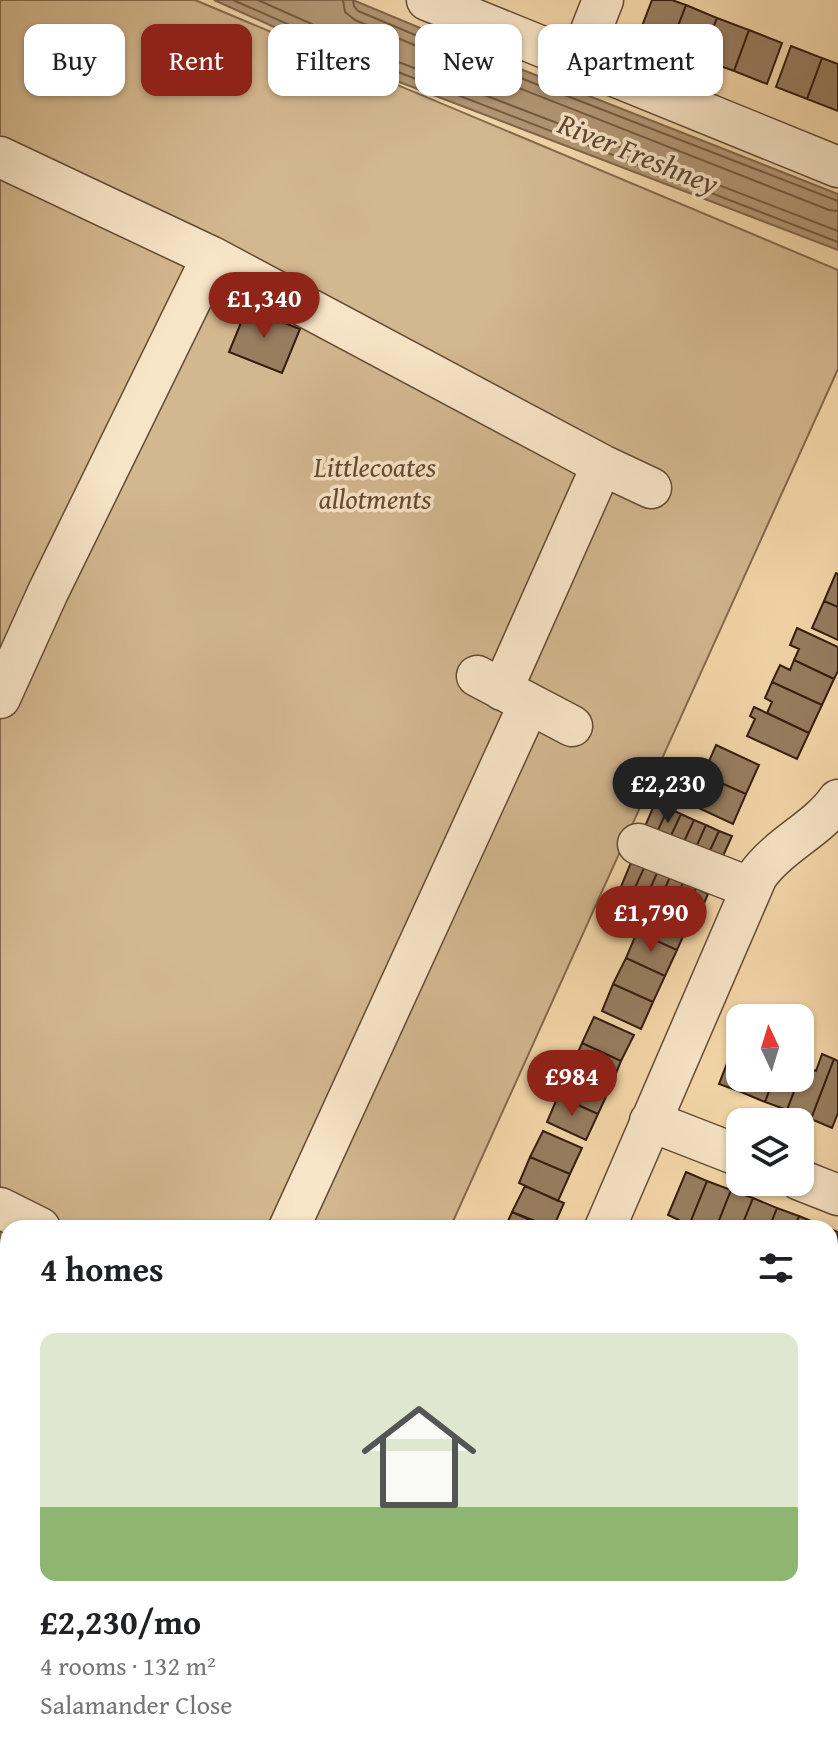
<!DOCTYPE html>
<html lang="en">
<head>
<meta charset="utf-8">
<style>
	:root { --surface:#fff; --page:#f2f2f2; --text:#202124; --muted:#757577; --line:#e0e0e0; --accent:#8f2418 }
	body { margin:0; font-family:"Gentium Book Plus",serif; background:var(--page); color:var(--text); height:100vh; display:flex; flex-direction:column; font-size:30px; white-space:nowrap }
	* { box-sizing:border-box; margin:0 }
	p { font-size:26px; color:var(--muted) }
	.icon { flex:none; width:44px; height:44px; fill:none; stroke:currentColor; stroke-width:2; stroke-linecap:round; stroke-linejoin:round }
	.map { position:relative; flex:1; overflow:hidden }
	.side { position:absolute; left:0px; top:1220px; width:838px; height:538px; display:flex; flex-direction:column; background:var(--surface); border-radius:24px 24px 0 0; box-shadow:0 2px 6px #0004 }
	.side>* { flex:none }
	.hud { position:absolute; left:24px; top:24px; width:790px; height:72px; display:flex; gap:16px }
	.needle { width:52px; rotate:356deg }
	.buttons { position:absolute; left:726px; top:1004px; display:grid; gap:16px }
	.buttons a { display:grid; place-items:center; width:88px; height:88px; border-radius:16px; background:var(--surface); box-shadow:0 2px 6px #0004; font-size:40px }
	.price { position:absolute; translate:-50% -68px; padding:0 18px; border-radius:28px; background:var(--accent); color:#fff; font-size:26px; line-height:52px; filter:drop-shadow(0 2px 4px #0008) }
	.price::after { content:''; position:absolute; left:50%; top:48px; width:24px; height:18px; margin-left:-12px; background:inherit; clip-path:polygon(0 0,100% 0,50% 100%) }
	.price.active { background:#222; color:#fff }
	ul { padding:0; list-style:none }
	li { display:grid; align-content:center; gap:16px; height:424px; padding:0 40px }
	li+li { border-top:2px solid var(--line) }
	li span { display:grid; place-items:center; height:248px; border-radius:16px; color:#555 }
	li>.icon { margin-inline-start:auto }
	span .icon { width:144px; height:144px; fill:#fffc; stroke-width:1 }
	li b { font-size:34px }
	h2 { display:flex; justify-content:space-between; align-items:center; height:96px; padding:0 40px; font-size:34px }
	.pill { padding:0 28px; border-radius:16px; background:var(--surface); box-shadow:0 2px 6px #0004; font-size:28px; line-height:72px }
	.pill.active { background:var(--accent); color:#fff }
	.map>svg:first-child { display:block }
	.green { fill:#d3b78f; stroke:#846a50; stroke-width:2 }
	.water { fill:#b39775; stroke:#80664d; stroke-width:2 }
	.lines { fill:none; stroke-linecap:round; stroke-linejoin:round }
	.shore { stroke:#745a42; stroke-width:2 }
	.building { fill:#987d60; stroke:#341c10; stroke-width:2 }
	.minor-casing { stroke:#644b36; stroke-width:43 }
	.minor { stroke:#f8e5c7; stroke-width:40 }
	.labels { text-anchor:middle; stroke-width:7; stroke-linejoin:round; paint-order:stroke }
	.park-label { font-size:28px; font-style:italic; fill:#644a36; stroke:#f8e5c7 }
	.water-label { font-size:30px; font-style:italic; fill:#604733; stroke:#f8e5c7 }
</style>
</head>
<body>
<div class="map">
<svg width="838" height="1757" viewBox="0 0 838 1757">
	<rect width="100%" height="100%" fill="#f4d7a9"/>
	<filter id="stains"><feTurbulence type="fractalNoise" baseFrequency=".0025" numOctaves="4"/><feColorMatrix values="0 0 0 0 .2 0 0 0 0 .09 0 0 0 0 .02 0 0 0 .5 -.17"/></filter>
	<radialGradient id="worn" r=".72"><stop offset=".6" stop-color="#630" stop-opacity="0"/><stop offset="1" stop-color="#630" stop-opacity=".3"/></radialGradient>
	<path class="green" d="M0,0H195L838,270V369L450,1228H8V1249L0,1245Z"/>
	<path class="water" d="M214,0H353L485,55L838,194V250L381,75Z"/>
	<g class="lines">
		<path class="shore" d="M233,0L385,67L838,242
			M258,0L388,58L838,231
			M343,0L345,12L355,20L478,72L829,210L838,211
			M353,0L354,6L358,11L482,63L838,201"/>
	</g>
	<path class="building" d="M652,0H672L686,5L670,47L639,34Z
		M686,5L717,18L701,59L670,47Z
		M717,18L749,30L734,71L701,59Z
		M749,30L782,43L767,84L734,71Z
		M791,46L822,58L807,99L776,87Z
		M822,58L838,64V111L807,99Z
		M247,308L300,329L282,373L229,352Z
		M836,573L838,574V607L824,601Z
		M824,601L838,607V640L812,628Z
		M797,628L838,647V671L834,679L794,660L799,649L790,645Z
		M794,660L834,679L822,705L772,682L780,665L790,670Z
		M772,682L822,705L809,733L767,713L772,702L765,698Z
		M754,707L809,733L797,759L747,736L755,719L750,716Z
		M716,745L759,765L746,794L703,775Z
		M703,775L746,794L733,824L690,804Z
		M655,803L668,808L655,837L643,831Z
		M668,808L681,814L668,842L655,837Z
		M681,814L694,820L681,848L668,842Z
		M694,820L706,825L693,854L681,848Z
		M706,825L719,831L706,859L693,854Z
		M719,831L732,836L719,865L706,859Z
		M632,860L645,866L632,894L620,889Z
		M645,866L658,871L645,900L632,894Z
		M658,871L670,877L658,905L645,900Z
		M670,877L683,883L670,911L658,905Z
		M683,883L696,888L683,917L670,911Z
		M696,888L708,894L696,922L683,917Z
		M649,906L689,923L677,950L637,932Z
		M637,932L677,950L665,976L626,958Z
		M626,958L665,976L653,1002L613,984Z
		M613,984L653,1002L641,1029L602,1011Z
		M594,1017L634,1035L621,1061L582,1043Z
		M740,1030V1078H746L741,1092L719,1084Z
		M582,1043L621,1061L610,1088L571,1069Z
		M822,1054L834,1059L811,1119L787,1110L804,1066L816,1071Z
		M834,1059L838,1061V1113L832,1128L811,1119Z
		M571,1069L610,1088L598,1114L558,1096Z
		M746,1078H774L765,1102L741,1092Z
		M774,1078H799L787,1110L765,1102Z
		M558,1096L598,1114L586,1140L547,1122Z
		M543,1131L582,1148L570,1174L530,1157Z
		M530,1157L570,1174L558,1201L519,1183Z
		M686,1172L707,1181L688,1228H676L679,1220L668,1215Z
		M707,1181L731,1190L716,1228H688Z
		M525,1186L564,1203L553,1228L512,1212Z
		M731,1190L753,1198L741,1228H716Z
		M753,1198L777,1208L769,1228H741Z
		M777,1208L799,1216L794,1228H769Z
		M512,1212L548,1228H505Z
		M799,1216L823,1226L822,1228H794Z
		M830,1229L838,1232V1250L830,1270Z
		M838,1250V1284L832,1299L830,1298V1270Z
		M0,1298L8,1302V1334L0,1353Z
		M8,1334V1361L0,1358Z
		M0,1516L8,1519V1572L0,1569Z
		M837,1610H838V1643L830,1639V1619L832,1620Z
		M830,1639L838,1643V1677L830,1673Z
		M830,1673L838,1677V1698L834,1706L830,1704Z
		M54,1750H85L100,1757H51Z
		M268,1750H304L309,1752L307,1757H278L267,1752Z
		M440,1750H471L467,1757H437Z
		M471,1750H504L500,1757H467Z
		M504,1750H532L537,1753L535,1757H500Z
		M759,1750H776L791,1757H755Z
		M776,1750H814L811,1757H791Z"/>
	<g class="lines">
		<defs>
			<path id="minor" d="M427,0L838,167
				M579,61L603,0
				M0,157L212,257L602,465L651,488
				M477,676L572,726
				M502,690L602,465
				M0,698L48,592L212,257
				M638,844L751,888
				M650,1121L740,1156
				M800,1180L838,1195
				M0,1208L40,1228
				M289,1228L529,704
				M605,1228L757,876C780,844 817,830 838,800
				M0,1404L8,1407
				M236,1757L240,1750"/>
		</defs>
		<use href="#minor" class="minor-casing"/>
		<use href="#minor" class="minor"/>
	</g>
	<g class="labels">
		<g class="park-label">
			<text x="375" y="477">Littlecoates<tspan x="375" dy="32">allotments</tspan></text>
		</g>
		<g class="water-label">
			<text transform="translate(638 154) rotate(22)" y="10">River Freshney</text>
		</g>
	</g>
	<rect width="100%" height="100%" filter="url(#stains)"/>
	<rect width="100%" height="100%" fill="url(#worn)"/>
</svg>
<div class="buttons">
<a><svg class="needle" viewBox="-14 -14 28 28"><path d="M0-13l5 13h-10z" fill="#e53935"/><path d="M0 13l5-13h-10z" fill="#757577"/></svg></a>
<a><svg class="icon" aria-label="layers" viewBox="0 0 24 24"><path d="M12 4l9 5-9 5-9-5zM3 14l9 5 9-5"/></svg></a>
</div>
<b class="price" style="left:264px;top:340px">£1,340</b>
<b class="price active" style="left:668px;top:825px">£2,230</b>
<b class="price" style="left:651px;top:954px">£1,790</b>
<b class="price" style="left:572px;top:1118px">£984</b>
<div class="hud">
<a class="pill">Buy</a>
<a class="pill active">Rent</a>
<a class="pill">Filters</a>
<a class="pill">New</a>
<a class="pill">Apartment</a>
</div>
<section class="side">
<h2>4 homes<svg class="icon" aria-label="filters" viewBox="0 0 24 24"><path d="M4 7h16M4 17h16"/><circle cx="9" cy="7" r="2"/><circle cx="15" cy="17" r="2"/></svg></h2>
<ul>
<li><span style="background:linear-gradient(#dfe7d0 70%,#8fb573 0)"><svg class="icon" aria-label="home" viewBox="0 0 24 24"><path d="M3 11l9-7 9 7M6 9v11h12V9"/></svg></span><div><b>£2,230/mo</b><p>4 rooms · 132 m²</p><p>Salamander Close</p></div></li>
</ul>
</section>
</div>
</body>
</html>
